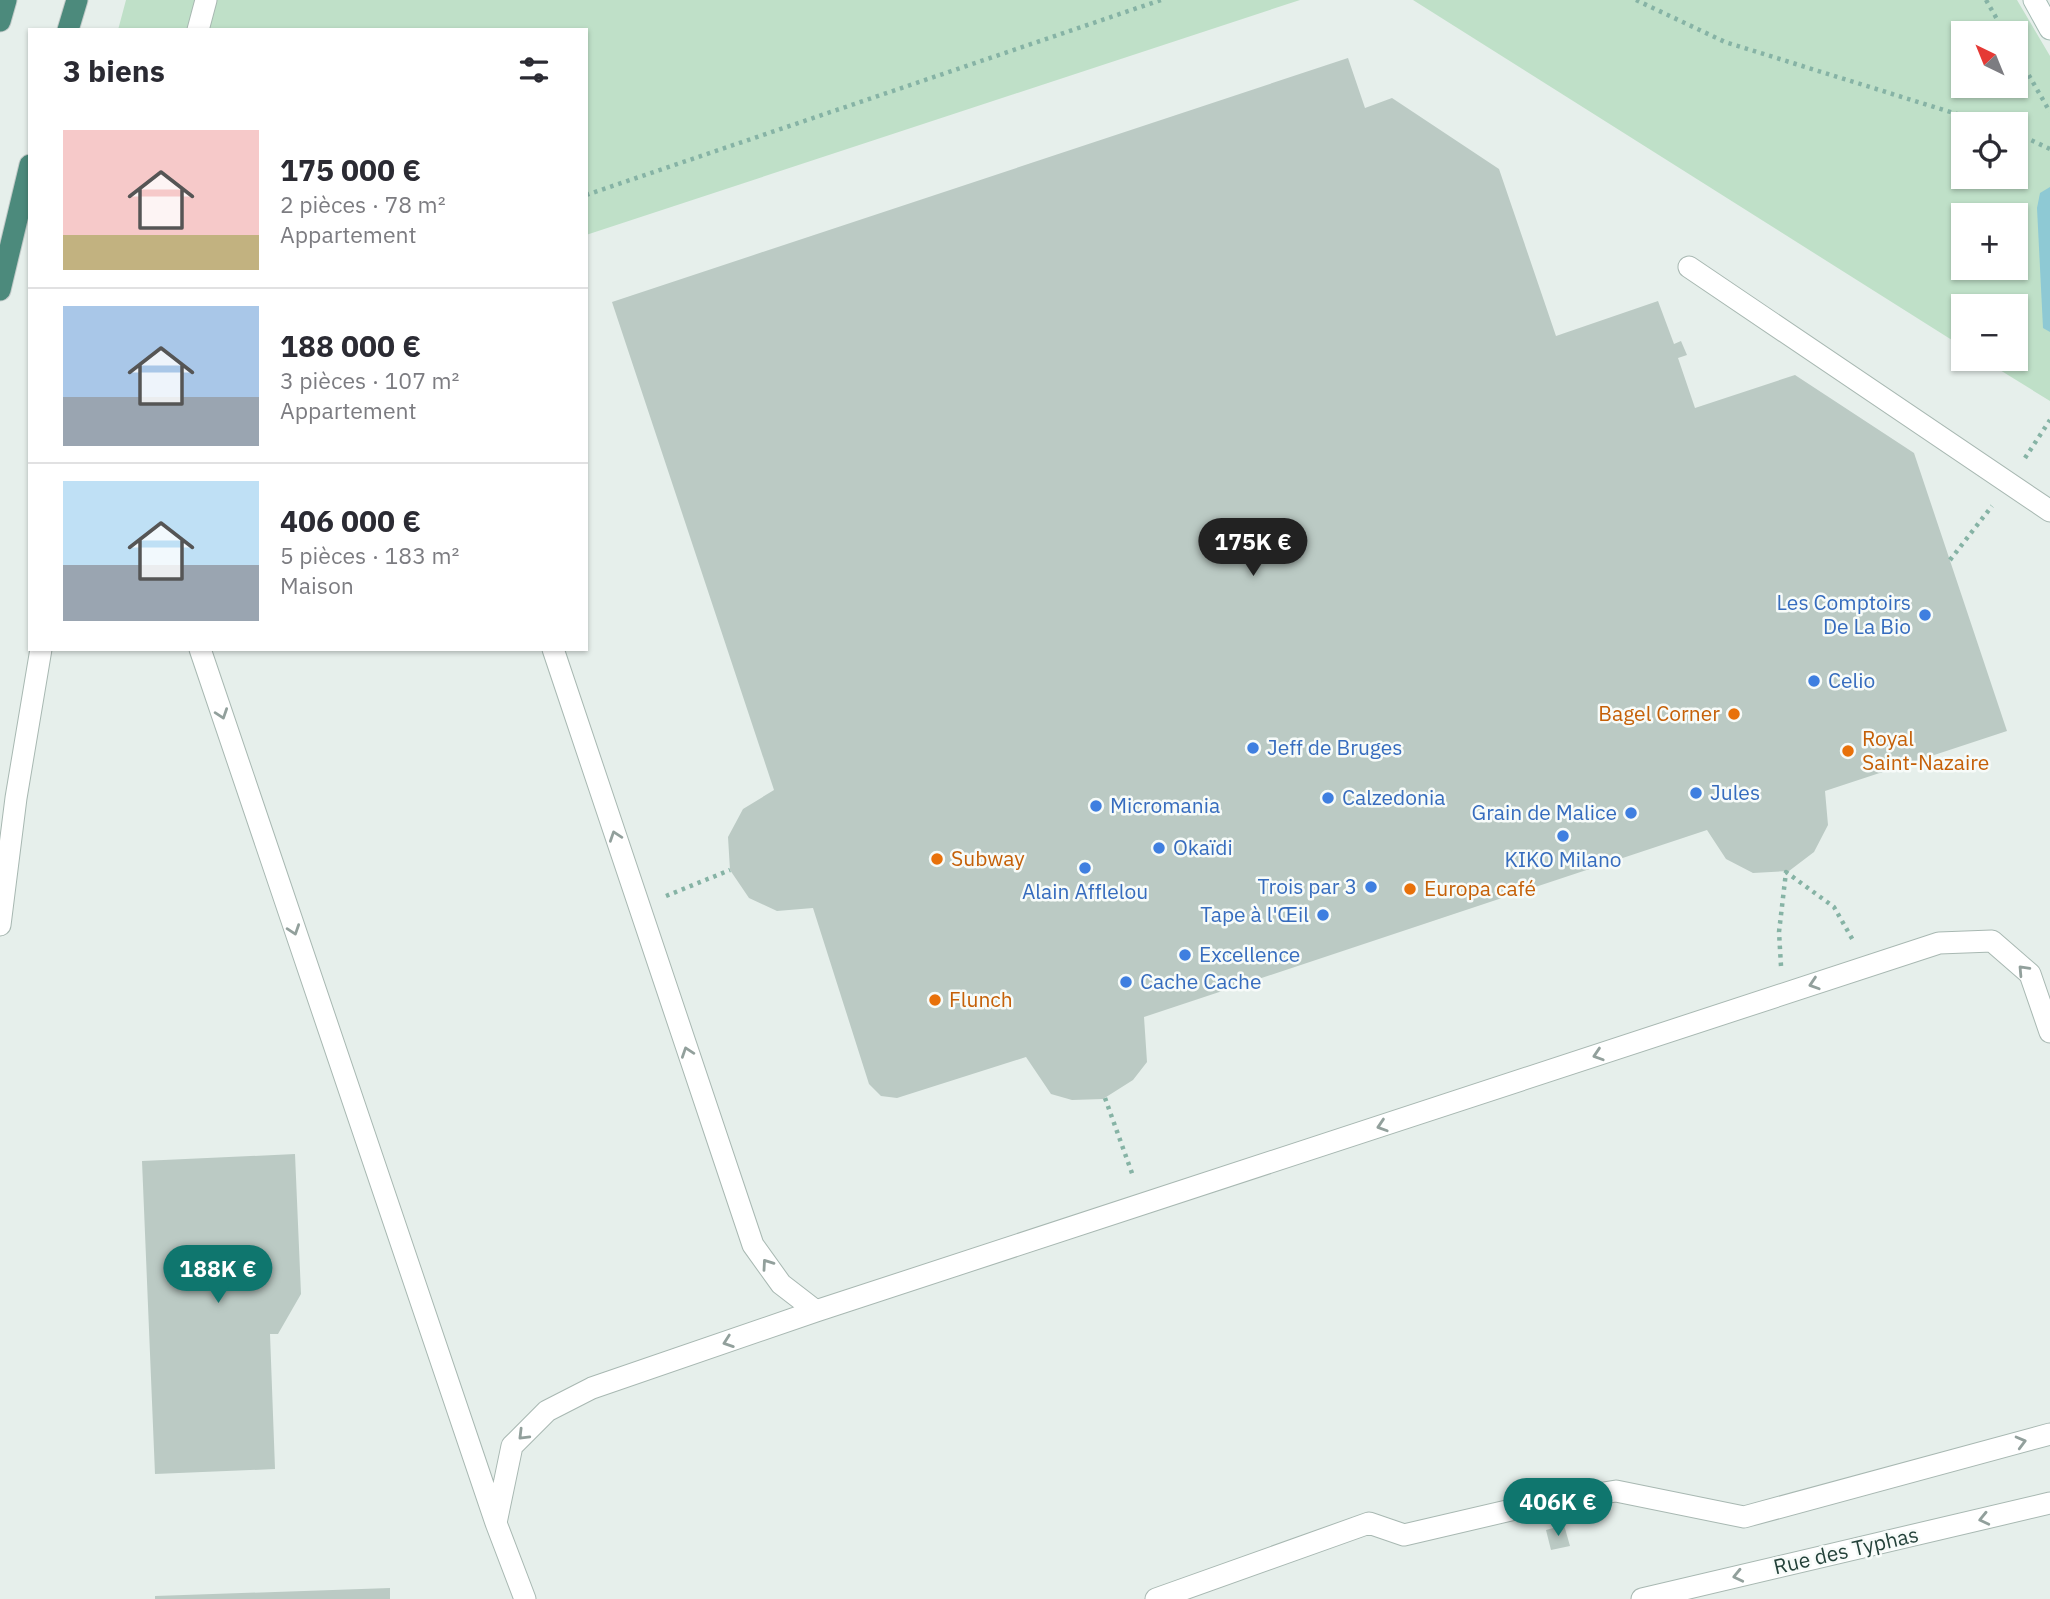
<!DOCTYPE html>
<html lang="fr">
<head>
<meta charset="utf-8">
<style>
	:root { --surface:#fff; --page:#f2f2f3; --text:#2b2b33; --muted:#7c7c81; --line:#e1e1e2; --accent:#0f766e }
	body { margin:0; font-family:"IBM Plex Sans",sans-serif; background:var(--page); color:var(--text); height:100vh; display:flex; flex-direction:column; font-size:26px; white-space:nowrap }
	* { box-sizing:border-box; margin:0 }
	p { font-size:23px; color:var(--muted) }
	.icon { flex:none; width:38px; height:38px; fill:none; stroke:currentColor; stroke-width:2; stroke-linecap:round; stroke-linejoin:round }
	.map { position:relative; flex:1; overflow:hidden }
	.sheet { position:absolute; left:28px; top:28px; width:560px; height:623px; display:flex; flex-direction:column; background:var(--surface); border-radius:0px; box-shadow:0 2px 5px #0004 }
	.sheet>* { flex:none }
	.needle { width:46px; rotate:317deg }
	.buttons { position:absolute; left:1951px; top:21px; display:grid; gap:14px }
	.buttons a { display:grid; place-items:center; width:77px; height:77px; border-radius:0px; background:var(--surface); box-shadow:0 2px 5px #0004; font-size:35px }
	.price { position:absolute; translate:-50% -60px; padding:0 16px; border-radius:24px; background:var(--accent); color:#fff; font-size:23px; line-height:46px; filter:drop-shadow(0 2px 4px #0008) }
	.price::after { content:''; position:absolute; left:50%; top:42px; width:21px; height:16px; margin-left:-10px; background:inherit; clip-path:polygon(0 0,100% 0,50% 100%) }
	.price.current { background:#222; color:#fff }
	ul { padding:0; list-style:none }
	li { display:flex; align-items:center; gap:21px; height:175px; padding:0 35px }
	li+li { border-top:2px solid var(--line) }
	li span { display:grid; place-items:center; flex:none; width:196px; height:140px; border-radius:0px; color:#555 }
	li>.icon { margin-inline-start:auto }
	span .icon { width:84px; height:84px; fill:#fffc; stroke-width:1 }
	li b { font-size:30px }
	h2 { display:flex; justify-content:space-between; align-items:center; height:84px; padding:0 35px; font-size:30px }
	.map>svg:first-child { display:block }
	.green { fill:#bfe0c8; fill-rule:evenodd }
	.water { fill:#8ec9d4 }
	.building { fill:#bbcac4 }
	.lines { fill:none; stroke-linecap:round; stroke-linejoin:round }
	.service-casing { stroke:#a8b8b2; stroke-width:23 }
	.minor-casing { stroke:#a8b8b2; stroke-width:23 }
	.secondary-casing { stroke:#a4bbb3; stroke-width:23 }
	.trunk-casing { stroke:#c2cac8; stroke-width:23 }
	.path { stroke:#86b3a5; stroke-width:4.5; stroke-dasharray:3.5 5; stroke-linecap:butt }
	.service { stroke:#fff; stroke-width:21 }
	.minor { stroke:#fff; stroke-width:21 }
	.secondary { stroke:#fff; stroke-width:21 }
	.trunk { stroke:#4c8a7c; stroke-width:21 }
	.oneway { stroke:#92a09c }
	.shop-dot { fill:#3f7fe0; stroke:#f7fbf9; stroke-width:2.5 }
	.food-dot { fill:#e8710a; stroke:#f7fbf9; stroke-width:2.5 }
	.labels { text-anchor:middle; stroke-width:5; stroke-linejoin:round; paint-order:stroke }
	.shop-label { font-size:21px; fill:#366cbe; stroke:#f7fbf9; text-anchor:start }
	.food-label { font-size:21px; fill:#c56008; stroke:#f7fbf9; text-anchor:start }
	.street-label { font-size:21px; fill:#24423a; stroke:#f7fbf9 }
</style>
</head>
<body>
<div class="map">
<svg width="2050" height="1599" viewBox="0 0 2050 1599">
	<rect width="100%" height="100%" fill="#e6efeb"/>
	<path class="green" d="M126,0H1300L586,235V30H118Z
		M1413,0H2017L2050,56V401L1982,359H2016V306H1964L1963,347ZM1964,33H2016V86H1964ZM1964,124H2016V177H1964ZM1964,215H2016V268H1964Z"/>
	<path class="water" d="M2050,187V332L2043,328L2037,208L2040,193Z"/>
	<path class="building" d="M1348,58L1365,108L1392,98L1499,169L1556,336L1658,301L1674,344L1681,341L1687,355L1678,358L1695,408L1795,375L1914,453L2007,731L1825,791L1828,825L1814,852L1789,871L1753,873L1726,859L1707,830L1144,1017L1147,1062L1133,1080L1103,1099L1072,1100L1051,1094L1026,1057L897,1098L881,1096L869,1084L813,908L777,911L749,898L730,870L728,837L743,809L774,790L612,302Z
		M295,1154L301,1294L278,1334H270L275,1469L155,1474L142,1161Z
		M1564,1525L1570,1546L1551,1550L1546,1530Z
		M390,1588V1599H155V1596Z"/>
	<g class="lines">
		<defs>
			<path id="service" d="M1689,267L2050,511
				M200,649L496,1523L525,1599
				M553,649L753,1245L781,1284L816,1311
				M0,925L16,798L41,649
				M496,1523L512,1446L547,1411L592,1388L816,1311L1939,943L1992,941L2030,974L2050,1032
				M1156,1599L1369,1523L1404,1535L1541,1503L1616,1491L1744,1517L2050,1434
				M1642,1599L2050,1503"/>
			<path id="minor" d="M198,30L206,0"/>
			<path id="secondary" d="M2034,0L2050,29"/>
			<path id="trunk" d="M0,21L6,0
				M68,30L77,0
				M0,290L30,165"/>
		</defs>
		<use href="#service" class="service-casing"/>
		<use href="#minor" class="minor-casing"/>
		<use href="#secondary" class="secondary-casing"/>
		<use href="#trunk" class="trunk-casing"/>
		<path class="path" d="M1636,0L1725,42L1989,124
			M1986,0L2005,33
			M2016,53L2050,112
			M2016,133L2050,149
			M586,195L1161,0
			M2025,458L2050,420
			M1950,560L1992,506
			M666,896L730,870
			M1781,966L1779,932L1786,872L1834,907L1854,942
			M1105,1098L1133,1176"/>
		<use href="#service" class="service"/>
		<use href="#minor" class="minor"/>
		<use href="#secondary" class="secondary"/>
		<use href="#trunk" class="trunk"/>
	</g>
	<defs><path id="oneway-chevron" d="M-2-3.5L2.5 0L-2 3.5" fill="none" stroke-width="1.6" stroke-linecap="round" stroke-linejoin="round" transform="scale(1.75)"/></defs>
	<g class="oneway">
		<use href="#oneway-chevron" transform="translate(222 714) rotate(71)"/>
		<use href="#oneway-chevron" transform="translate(615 836) rotate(-109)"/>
		<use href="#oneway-chevron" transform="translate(294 930) rotate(71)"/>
		<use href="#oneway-chevron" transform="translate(2023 970) rotate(-133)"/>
		<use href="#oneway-chevron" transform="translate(1814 984) rotate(162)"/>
		<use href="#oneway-chevron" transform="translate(687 1052) rotate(-109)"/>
		<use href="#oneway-chevron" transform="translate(1598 1055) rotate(162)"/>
		<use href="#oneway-chevron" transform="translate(1382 1126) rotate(162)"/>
		<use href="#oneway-chevron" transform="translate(767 1264) rotate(-125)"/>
		<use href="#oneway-chevron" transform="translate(728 1342) rotate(161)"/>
		<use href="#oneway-chevron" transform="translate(523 1435) rotate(135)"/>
		<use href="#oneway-chevron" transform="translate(2021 1442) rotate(-15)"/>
		<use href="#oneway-chevron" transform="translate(1984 1519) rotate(167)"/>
		<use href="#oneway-chevron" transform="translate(1738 1576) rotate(167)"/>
	</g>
	<g class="shop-dot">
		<circle cx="1925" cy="615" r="7"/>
		<circle cx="1814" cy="681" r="7"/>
		<circle cx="1253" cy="748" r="7"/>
		<circle cx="1696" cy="793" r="7"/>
		<circle cx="1328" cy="798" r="7"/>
		<circle cx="1096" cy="806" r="7"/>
		<circle cx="1631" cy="813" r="7"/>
		<circle cx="1563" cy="836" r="7"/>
		<circle cx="1159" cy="848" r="7"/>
		<circle cx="1085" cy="868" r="7"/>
		<circle cx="1371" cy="887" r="7"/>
		<circle cx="1323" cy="915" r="7"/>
		<circle cx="1185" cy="955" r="7"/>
		<circle cx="1126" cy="982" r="7"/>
	</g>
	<g class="food-dot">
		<circle cx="1734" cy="714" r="7"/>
		<circle cx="1848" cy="751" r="7"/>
		<circle cx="937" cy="859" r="7"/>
		<circle cx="1410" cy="889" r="7"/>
		<circle cx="935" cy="1000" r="7"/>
	</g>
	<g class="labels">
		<g class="shop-label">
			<text x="1911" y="610" text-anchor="end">Les Comptoirs<tspan x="1911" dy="24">De La Bio</tspan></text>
			<text x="1828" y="688">Celio</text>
			<text x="1267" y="755">Jeff de Bruges</text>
			<text x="1710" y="800">Jules</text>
			<text x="1342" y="805">Calzedonia</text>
			<text x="1110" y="813">Micromania</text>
			<text x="1617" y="820" text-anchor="end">Grain de Malice</text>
			<text x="1173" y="855">Okaïdi</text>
			<text x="1563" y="867" text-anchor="middle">KIKO Milano</text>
			<text x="1357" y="894" text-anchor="end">Trois par 3</text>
			<text x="1085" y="899" text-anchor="middle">Alain Afflelou</text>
			<text x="1309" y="922" text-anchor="end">Tape à l'Œil</text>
			<text x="1199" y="962">Excellence</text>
			<text x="1140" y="989">Cache Cache</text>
		</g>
		<g class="food-label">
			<text x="1720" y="721" text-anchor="end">Bagel Corner</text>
			<text x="1862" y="746">Royal<tspan x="1862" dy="24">Saint-Nazaire</tspan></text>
			<text x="951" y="866">Subway</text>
			<text x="1424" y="896">Europa café</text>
			<text x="949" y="1007">Flunch</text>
		</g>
		<g class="street-label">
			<text transform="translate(1846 1551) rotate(-13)" y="7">Rue des Typhas</text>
		</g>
	</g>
</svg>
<div class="buttons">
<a><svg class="needle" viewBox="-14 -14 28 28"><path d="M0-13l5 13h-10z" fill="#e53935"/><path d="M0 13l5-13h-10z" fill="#7c7c81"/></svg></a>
<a><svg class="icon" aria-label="locate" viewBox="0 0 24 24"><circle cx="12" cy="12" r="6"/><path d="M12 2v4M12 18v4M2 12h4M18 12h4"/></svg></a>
<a>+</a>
<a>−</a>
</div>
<b class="price current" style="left:1253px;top:578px">175K €</b>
<b class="price" style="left:218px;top:1305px">188K €</b>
<b class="price" style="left:1558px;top:1538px">406K €</b>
<section class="sheet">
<h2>3 biens<svg class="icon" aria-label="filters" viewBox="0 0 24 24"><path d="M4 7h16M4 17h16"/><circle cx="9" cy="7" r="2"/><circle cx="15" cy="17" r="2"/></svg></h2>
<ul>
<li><span style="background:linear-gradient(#f6c9c9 75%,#c2b280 0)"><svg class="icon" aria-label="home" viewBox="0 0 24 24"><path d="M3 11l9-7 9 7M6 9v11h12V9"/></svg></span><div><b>175 000 €</b><p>2 pièces · 78 m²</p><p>Appartement</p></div></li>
<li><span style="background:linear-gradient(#a9c7e8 65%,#9aa5b1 0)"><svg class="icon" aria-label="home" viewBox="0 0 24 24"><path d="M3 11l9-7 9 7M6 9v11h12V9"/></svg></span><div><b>188 000 €</b><p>3 pièces · 107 m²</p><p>Appartement</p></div></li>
<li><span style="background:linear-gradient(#bfe0f5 60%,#9aa5b1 0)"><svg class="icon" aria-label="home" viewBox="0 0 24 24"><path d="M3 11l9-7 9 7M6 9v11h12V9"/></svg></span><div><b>406 000 €</b><p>5 pièces · 183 m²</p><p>Maison</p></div></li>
</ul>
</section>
</div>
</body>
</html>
